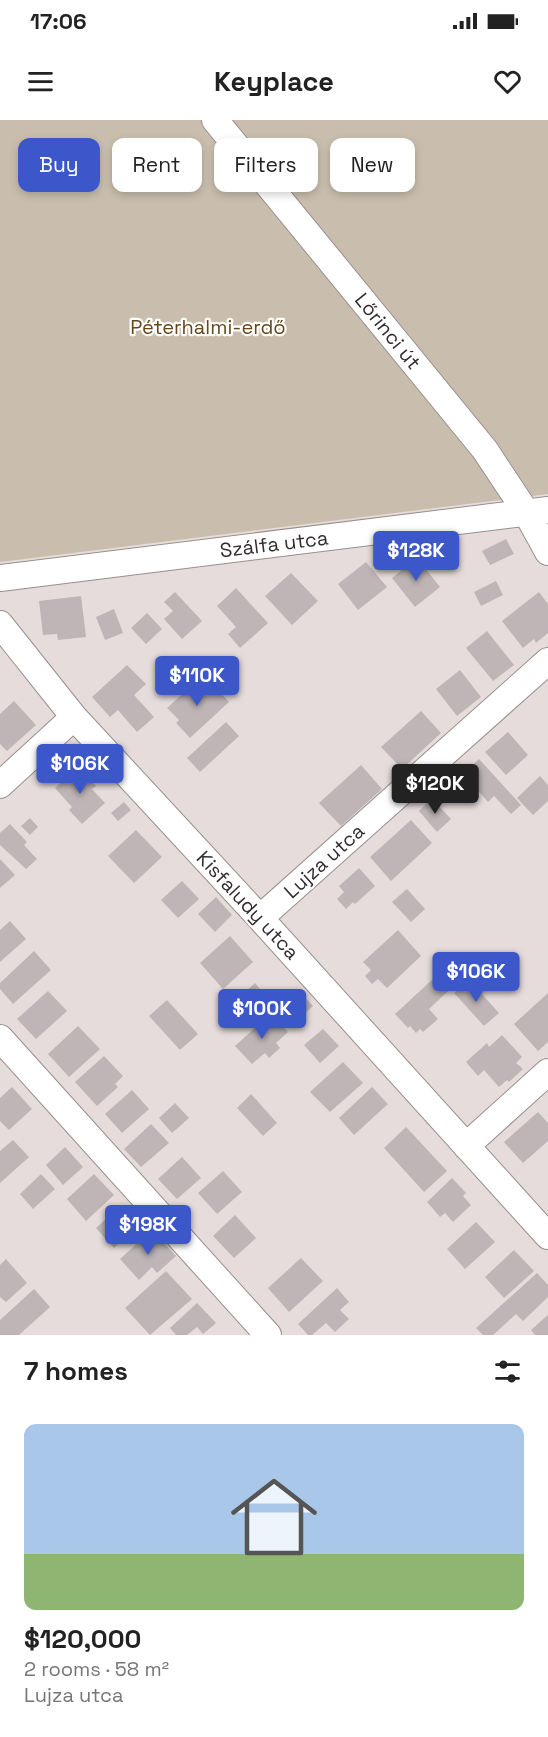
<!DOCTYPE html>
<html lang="en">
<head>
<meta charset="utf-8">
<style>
	:root { --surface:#fff; --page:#f6f6f6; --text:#222; --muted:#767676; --accent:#3b57c9 }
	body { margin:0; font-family:"Space Grotesk",sans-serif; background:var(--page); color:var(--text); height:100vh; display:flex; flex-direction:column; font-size:22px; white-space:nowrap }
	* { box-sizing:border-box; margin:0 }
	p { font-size:20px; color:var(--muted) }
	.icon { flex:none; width:33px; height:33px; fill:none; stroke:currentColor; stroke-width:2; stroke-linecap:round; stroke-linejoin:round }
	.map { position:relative; height:1215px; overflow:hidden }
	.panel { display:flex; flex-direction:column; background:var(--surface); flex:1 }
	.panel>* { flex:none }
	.top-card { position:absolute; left:18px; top:18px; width:513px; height:54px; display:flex; gap:12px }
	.price { position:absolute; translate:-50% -51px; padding:0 14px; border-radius:6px; background:var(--accent); color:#fff; font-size:20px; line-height:39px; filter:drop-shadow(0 2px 3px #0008) }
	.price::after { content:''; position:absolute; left:50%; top:36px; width:18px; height:14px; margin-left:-9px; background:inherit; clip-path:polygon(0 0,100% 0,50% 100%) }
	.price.on { background:#222; color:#fff }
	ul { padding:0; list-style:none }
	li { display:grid; align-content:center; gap:12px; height:318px; padding:0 24px }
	li span { display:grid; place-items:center; height:186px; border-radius:12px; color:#555 }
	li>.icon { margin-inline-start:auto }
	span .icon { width:108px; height:108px; fill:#fffc; stroke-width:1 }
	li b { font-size:26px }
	h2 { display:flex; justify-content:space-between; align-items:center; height:72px; padding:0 24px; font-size:26px }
	.pill { padding:0 21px; border-radius:12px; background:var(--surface); box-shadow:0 3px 9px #0003; font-size:21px; line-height:54px }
	.pill.on { background:var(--accent); color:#fff }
	.status { display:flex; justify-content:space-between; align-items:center; height:42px; padding:0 30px; background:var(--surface); direction:ltr }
	.status svg { height:16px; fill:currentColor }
	header { display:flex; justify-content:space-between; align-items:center; height:78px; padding:0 24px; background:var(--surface); font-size:27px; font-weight:700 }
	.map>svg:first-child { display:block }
	.green { fill:#c9beae }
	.building { fill:#bfb5b7 }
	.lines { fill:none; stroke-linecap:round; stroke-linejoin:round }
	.minor-casing { stroke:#988f8d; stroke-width:28 }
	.minor { stroke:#fff; stroke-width:26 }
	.labels { text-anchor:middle; stroke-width:4.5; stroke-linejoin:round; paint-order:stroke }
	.park-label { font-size:20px; fill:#64471b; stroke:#fff }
	.street-label { font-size:20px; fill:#302c2b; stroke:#fff }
</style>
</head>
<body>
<div class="status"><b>17:06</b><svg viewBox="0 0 49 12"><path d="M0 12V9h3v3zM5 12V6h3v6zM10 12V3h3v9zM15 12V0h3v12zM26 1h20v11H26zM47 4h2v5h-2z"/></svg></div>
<header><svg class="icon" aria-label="menu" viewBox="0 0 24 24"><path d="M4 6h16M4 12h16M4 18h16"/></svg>Keyplace<svg class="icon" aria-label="heart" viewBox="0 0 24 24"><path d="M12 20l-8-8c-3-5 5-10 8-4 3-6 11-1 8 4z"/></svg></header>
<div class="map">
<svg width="548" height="1215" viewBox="0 0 548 1215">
	<rect width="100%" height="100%" fill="#e6dcdb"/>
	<path class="green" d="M0,0H548V374L0,442Z"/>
	<path class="building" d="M506,419L514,434L490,445L482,431Z
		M417,438L440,467L415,487L392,458Z
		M366,442L387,467L358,490L338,464Z
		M291,453L318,481L292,505L265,476Z
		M496,461L503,475L481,486L474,472Z
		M236,468L268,503L240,528L228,514L236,507L217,486Z
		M175,472L202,501L182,519L164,499L173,491L164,482Z
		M539,472L548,484V513L536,523L534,519L523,528L502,501Z
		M81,476L86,517L58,520L57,514L43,515L39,481Z
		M114,489L123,513L105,520L96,497Z
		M147,493L162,509L146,524L131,508Z
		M487,511L514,545L493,561L466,528Z
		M127,545L146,564L134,575L154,597L137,612L118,590L110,597L92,577Z
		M460,550L481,577L457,596L436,569Z
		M201,557L212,570L216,567L229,582L190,618L176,603L179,600L167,588Z
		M14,581L36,605L7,631L0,624V594Z
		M421,591L441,613L402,649L381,627Z
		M226,602L239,616L200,652L187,638Z
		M508,612L528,635L506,655L485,632Z
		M479,639L521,685L511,694L494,676L488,682L463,654Z
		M361,645L382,669L341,706L319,683Z
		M78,647L96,666L92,669L105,683L82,704L69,690L72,687L55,668Z
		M540,656L548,665V681L533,695L517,678Z
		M432,679L451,699L437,712L419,691Z
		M124,682L131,690L118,701L111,693Z
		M30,698L38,707L30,715L21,706Z
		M411,700L432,723L391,761L370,737Z
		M10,704L27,722L24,725L37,739L26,749L0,725V713Z
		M136,710L162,737L134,763L108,736Z
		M0,739L15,755L0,768Z
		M359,748L375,766L355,784L353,782L346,789L337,779L344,772L339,766Z
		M182,761L199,779L178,798L161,780Z
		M407,769L425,789L411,802L392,782Z
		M216,777L232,795L215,812L198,794Z
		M10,801L26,819L0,842V810Z
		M398,810L421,836L387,868L378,859L372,864L365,856L371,850L363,842Z
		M230,816L253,842L223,869L200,843Z
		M34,831L51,850L13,884L0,869V863Z
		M447,846L460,860L429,889L438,899L423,912L420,909L416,913L410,906L408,908L395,894Z
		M469,860L499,893L484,906L454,873Z
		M255,863L269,879L243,903L229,887Z
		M48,871L67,891L36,919L17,899Z
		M299,871L313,886L298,900L284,884Z
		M548,873V922L538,931L514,904Z
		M167,880L198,914L180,930L149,896Z
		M271,893L288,912L276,923L280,928L269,938L265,933L252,944L235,926Z
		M78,906L100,929L69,957L48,934Z
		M323,909L339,926L320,943L304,925Z
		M502,915L522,937L516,943L523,949L509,962L507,960L499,967L484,950L478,956L466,942L487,923L489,927Z
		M104,936L123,956L115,964L118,967L97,986L75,962Z
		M343,942L363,963L330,992L310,972Z
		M12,967L32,989L9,1010L0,1001V978Z
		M372,967L388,984L354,1015L339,998Z
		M132,970L149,989L122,1013L105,994Z
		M251,974L277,1003L263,1016L237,988Z
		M175,983L189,998L172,1013L159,998Z
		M538,992L548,1003V1021L523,1043L504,1022Z
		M151,1004L169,1023L141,1047L124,1029Z
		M406,1007L447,1051L424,1072L384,1028Z
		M13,1020L29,1037L0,1063V1031Z
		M65,1027L83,1047L63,1065L46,1045Z
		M182,1037L201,1058L177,1079L158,1059Z
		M223,1051L242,1072L217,1094L198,1073Z
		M41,1054L55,1069L33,1089L20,1074Z
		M94,1054L114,1075L86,1101L67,1079Z
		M452,1058L466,1073L463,1076L471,1085L453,1102L445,1093L440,1097L427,1082Z
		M119,1087L137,1106L114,1128L96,1108Z
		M235,1095L256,1118L234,1138L213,1116Z
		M476,1102L495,1122L465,1149L447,1129Z
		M152,1110L176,1136L157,1153L152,1147L139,1160L120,1139Z
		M514,1130L534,1151L504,1178L485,1157Z
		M301,1138L323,1161L289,1192L268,1168Z
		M6,1139L27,1163L6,1182L0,1177V1145Z
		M166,1151L192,1179L150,1215L125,1188Z
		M537,1153L548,1165V1177L523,1201L516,1194L493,1215H483L476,1208Z
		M337,1168L349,1182L340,1190L349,1199L335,1212L326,1203L312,1215H308L298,1204Z
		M34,1169L50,1187L19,1215H0V1200Z
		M197,1183L216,1203L203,1214L197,1207L187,1215H176L170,1208Z
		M548,1195V1215H535L531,1210Z"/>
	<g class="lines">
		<defs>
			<path id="minor" d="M215,0L485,330L526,392L548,432
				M0,458L548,390
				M0,504L74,597L260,798L548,1116
				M0,665L74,597
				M260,798L548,541
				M0,918L268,1215
				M466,1026L548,952"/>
		</defs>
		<use href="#minor" class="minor-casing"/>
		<use href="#minor" class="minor"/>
	</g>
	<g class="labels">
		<g class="park-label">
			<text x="208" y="214">Péterhalmi-erdő</text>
		</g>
		<g class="street-label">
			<text transform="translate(388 211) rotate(51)" y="7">Lőrinci út</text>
			<text transform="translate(274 424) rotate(-7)" y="7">Szálfa utca</text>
			<text transform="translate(324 741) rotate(-42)" y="7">Lujza utca</text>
			<text transform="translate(248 785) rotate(47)" y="7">Kisfaludy utca</text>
		</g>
	</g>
</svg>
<b class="price" style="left:416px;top:462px">$128K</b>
<b class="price" style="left:197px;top:587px">$110K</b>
<b class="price" style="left:80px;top:675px">$106K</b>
<b class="price on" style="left:435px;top:695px">$120K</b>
<b class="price" style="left:476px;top:883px">$106K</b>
<b class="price" style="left:262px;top:920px">$100K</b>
<b class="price" style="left:148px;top:1136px">$198K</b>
<div class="top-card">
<a class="pill on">Buy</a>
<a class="pill">Rent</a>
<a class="pill">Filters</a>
<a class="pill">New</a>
</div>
</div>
<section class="panel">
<h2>7 homes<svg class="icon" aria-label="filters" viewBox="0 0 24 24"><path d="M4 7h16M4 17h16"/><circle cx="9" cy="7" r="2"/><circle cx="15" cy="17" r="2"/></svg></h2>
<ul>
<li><span style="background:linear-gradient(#a9c7e8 70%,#8fb573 0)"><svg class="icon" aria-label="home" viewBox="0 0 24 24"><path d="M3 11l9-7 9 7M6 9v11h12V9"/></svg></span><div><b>$120,000</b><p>2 rooms · 58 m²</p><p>Lujza utca</p></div></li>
</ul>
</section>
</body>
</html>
